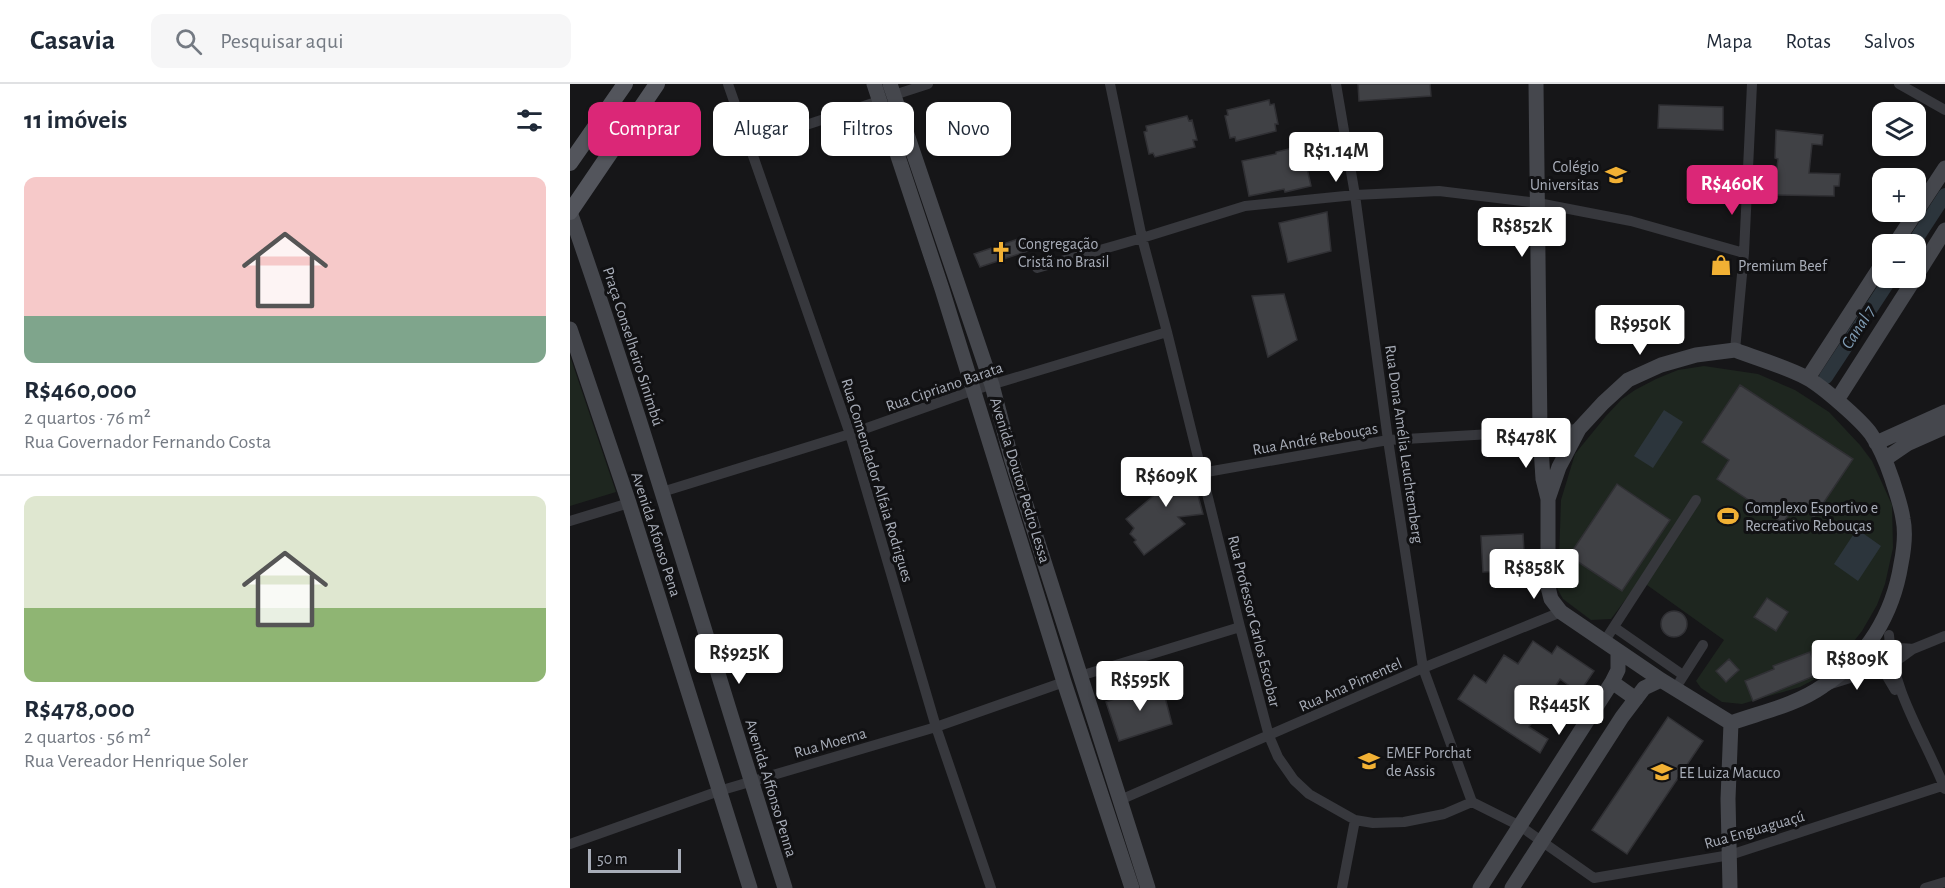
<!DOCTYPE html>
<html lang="pt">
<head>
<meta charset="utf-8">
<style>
	:root { --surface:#fff; --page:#f6f6f7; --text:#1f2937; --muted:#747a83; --line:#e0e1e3; --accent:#db2777 }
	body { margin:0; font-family:"Alegreya Sans",sans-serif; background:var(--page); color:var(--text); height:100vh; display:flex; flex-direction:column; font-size:22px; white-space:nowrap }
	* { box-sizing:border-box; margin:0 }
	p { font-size:20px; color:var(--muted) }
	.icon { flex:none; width:33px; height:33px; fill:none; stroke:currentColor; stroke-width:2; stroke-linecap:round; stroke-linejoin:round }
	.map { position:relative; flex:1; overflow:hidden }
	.drawer { display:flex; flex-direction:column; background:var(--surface); width:570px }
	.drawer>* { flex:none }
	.top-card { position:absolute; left:18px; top:18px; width:570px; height:54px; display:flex; gap:12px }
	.fabs { position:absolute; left:1302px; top:18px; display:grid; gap:12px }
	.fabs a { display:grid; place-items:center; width:54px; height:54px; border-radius:12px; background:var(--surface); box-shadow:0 2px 4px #0004; font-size:30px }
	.scale { position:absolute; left:18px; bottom:15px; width:93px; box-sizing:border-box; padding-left:6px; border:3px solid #a8adb8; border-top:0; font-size:16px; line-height:21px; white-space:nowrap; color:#a8adb8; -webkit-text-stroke:4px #111113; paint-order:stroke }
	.price { position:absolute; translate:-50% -51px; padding:0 14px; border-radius:6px; background:#fff; color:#222; font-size:20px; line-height:39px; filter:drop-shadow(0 2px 3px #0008) }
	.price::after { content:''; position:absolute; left:50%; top:36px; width:18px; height:14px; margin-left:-9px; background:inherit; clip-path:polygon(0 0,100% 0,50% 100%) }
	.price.current { background:var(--accent); color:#fff }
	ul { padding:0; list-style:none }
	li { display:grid; align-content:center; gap:12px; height:318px; padding:0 24px }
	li+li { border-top:2px solid var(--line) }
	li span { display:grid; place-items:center; height:186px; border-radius:12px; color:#555 }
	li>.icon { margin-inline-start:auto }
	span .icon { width:108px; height:108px; fill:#fffc; stroke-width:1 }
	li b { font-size:26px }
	h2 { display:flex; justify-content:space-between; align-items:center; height:72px; padding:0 24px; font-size:26px }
	.tag { padding:0 21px; border-radius:12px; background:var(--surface); box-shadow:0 2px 4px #0004; font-size:21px; line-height:54px }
	.tag.current { background:var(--accent); color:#fff }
	header { display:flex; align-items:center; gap:36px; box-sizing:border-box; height:84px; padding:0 30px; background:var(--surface); border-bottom:2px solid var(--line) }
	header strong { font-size:28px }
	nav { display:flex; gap:33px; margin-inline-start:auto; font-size:21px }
	.search { width:420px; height:54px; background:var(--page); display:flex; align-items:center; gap:15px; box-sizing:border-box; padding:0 21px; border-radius:12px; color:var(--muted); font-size:22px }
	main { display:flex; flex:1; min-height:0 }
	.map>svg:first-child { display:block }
	.green { fill:#1e261f }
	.water { fill:#2c353c }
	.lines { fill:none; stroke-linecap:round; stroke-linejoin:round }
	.canal { stroke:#2c353c; stroke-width:14 }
	.building { fill:#404145; stroke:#303034; stroke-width:1.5 }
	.street { stroke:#37383d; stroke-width:10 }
	.secondary { stroke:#45474d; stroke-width:15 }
	.primary { stroke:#53555c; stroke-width:16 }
	.labels { text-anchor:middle; stroke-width:6; stroke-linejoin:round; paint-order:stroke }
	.poi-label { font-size:16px; fill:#a8adb8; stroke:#111113; text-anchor:start }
	.street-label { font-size:16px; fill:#a8adb8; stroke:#111113 }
	.water-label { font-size:18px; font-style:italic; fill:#7f9bb3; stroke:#111113 }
</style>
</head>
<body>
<header>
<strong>Casavia</strong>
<div class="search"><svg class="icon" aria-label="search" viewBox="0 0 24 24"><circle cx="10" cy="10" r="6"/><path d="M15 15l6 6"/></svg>Pesquisar aqui</div>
<nav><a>Mapa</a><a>Rotas</a><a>Salvos</a></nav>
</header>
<main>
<section class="drawer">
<h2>11 imóveis<svg class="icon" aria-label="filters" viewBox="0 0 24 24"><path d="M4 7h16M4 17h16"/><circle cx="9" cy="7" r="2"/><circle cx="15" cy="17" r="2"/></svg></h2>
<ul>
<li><span style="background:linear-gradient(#f6c9c9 75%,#7fa58c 0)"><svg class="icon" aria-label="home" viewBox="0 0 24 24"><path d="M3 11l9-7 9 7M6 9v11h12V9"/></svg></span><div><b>R$460,000</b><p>2 quartos · 76 m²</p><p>Rua Governador Fernando Costa</p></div></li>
<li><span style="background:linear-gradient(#dfe7d0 60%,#8fb573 0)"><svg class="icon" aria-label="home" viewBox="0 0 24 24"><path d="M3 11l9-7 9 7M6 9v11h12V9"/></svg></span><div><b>R$478,000</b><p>2 quartos · 56 m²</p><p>Rua Vereador Henrique Soler</p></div></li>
</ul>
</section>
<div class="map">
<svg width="1375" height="804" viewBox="0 0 1375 804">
	<rect width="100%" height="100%" fill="#161618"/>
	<path class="green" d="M0,272L46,408L0,422Z
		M1134,282L1188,290L1225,306L1259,328L1290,361L1302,377L1322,421L1323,464L1315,500L1307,521L1292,547L1264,582L1247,594L1230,603L1172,620L1152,618L1131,604L1126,597L1154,556L1070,496L1041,535L1021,536L993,515L988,506L991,416L1005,370L1036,332L1052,315L1065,306L1086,295L1108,286Z"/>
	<path class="water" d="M1094,326L1113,338L1083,384L1064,372Z
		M1287,445L1311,462L1288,497L1264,480Z"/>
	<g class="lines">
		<path class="canal" d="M1343,160L1375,111
			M1256,293L1321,194"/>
	</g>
	<path class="building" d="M788,0H860L861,12L789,17Z
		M699,16L700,21L704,20L708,40H705L706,47L666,57L665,53L660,54L655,32L658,31L657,26Z
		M1089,21L1153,23V46L1088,44Z
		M617,32L619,37L622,36L627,56H623L625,63L585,73L583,69L579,70L574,48L577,47L576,42Z
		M1206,46L1253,51L1252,61L1242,60L1239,89L1270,90L1269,102H1264V112L1204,111L1208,75L1205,74Z
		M732,62L741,102L715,108L714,105L679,112L672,77L706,70V68Z
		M757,128L761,167L718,178L709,139Z
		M454,153L458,167L410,183L404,170Z
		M714,210L727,256L698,273L682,212Z
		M1170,301L1283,375L1244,433L1226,420L1213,439L1147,395L1159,376L1132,358Z
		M619,378L633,430L608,433L615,440L574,471L564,458L566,456L560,450L564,444L556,435L595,402L591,384Z
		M1047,400L1100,436L1052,507L999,472Z
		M953,450L955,486L913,488L911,452Z
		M1197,514L1218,528L1206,547L1184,533Z
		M1091 540a13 13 0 1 1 26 0a13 13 0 1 1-26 0Z
		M963,557L982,570L987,562L1024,587L1009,609L990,595L959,643L978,655L970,669L888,615L904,591L916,599L934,571L948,580Z
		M1240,568L1249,590L1183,617L1175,597L1204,585L1203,582Z
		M1159,575L1169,586L1156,598L1146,587Z
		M591,598L602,640L549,657L536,618Z
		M1098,633L1133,657L1057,770L1022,746Z"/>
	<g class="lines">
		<path class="street" d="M158,0L280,350L366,643L421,804
			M540,0L572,154L597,248L670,543L699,652L708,673L724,696L739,710L785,736L803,739L834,738L874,730L902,718
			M766,0L785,111L818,356L853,584L902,718
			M1329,0L1375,26
			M324,11L358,0
			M178,60L309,17
			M467,184L572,154L675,122L785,111L869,107L968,119L1061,137L1174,169
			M1165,266L1174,169L1182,0
			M631,389L818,356L1009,345
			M92,408L280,350L404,306L597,248
			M0,437L59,419
			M1044,543L1113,591
			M1319,551C1322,608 1355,654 1375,705
			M1034,558L1126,416
			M510,592L670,543
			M1110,597L1133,561
			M1261,600L1312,584L1332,573L1343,565L1375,552
			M1325,606L1312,584L1310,575C1319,564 1329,563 1343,565
			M550,716L853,584L991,528
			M902,718L950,742L1024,794L1160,771L1375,701
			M0,760L149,707L366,643L494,598
			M772,804L785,736
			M1355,804L1375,798"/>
		<path class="secondary" d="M304,0L372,205L494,598L562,804
			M320,0L422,301L442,377L578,804
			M966,0L970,348L973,395L978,415
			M0,128C78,351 143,579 215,804
			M1325,160L1375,84
			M1346,192L1375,146
			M0,245L59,419L180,804
			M1165,266C1188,275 1214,282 1237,294C1252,302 1291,336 1301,350C1311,364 1317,380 1322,395C1326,408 1331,421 1333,435C1336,449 1334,465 1331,480C1323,530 1297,574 1253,602C1226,621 1192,628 1161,639L1091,596L991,528L981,515L978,503V415L989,383L1009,345L1033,319L1058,296L1091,281L1126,271Z
			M1238,294L1312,180
			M1267,316L1345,194
			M1306,359L1375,328
			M1315,375L1337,360L1375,343
			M1042,598L1066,615
			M910,804L1042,598L1048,586V567
			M942,804L1052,633L1074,604L1091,596
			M1160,804L1158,715L1161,639"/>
		<path class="primary" d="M0,79L55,0
			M0,128L87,0"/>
	</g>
	<defs>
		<symbol id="school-bare" viewBox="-9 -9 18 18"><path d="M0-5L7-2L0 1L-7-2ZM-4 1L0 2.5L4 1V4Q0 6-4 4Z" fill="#f2b134" stroke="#111113" stroke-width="2.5" paint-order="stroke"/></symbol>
		<symbol id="church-bare" viewBox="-9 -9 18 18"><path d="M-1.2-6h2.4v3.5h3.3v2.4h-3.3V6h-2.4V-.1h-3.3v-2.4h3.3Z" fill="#f2b134" stroke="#111113" stroke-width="2.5" paint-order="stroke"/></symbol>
		<symbol id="shop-bare" viewBox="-9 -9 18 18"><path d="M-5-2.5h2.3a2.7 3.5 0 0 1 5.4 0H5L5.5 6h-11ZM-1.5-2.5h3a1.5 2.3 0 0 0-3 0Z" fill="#f2b134" stroke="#111113" stroke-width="2.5" paint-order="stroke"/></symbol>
		<symbol id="stadium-bare" viewBox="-9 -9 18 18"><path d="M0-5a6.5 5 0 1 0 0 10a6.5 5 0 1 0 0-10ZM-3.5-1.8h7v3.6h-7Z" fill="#f2b134" stroke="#111113" stroke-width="2.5" paint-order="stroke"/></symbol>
	</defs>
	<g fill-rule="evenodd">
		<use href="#school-bare" x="1031" y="76" width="30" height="30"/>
		<use href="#church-bare" x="416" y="153" width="30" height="30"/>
		<use href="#shop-bare" x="1136" y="166" width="30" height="30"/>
		<use href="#stadium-bare" x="1143" y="417" width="30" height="30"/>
		<use href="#school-bare" x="784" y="662" width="30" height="30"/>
		<use href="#school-bare" x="1077" y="673" width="30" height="30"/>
	</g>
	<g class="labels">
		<g class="poi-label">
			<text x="1029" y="88" text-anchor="end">Colégio<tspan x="1029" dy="18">Universitas</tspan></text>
			<text x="448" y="165">Congregação<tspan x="448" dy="18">Cristã no Brasil</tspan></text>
			<text x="1168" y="187">Premium Beef</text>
			<text x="1175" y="429">Complexo Esportivo e<tspan x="1175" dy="18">Recreativo Rebouças</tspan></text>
			<text x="816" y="674">EMEF Porchat<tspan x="816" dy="18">de Assis</tspan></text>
			<text x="1109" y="694">EE Luiza Macuco</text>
		</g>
		<g class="street-label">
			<text transform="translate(64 262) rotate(72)" y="6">Praça Conselheiro Sinimbú</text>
			<text transform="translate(374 302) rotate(-19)" y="6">Rua Cipriano Barata</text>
			<text transform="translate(745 354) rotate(-10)" y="6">Rua André Rebouças</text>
			<text transform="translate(835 360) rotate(82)" y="6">Rua Dona Amélia Leuchtemberg</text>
			<text transform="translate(308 396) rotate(73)" y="6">Rua Comendador Alfaia Rodrigues</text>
			<text transform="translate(451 396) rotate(73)" y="6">Avenida Doutor Pedro Lessa</text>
			<text transform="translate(87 450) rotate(72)" y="6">Avenida Afonso Pena</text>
			<text transform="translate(685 537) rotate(76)" y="6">Rua Professor Carlos Escobar</text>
			<text transform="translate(780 600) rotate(-24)" y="6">Rua Ana Pimentel</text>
			<text transform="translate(260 658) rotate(-16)" y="6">Rua Moema</text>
			<text transform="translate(202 704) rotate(73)" y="6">Avenida Affonso Penna</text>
			<text transform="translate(1184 745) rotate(-16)" y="6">Rua Enguaguaçú</text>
		</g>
		<g class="water-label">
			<text transform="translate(1288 243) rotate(-57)" y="6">Canal 7</text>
		</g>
	</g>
</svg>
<div class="fabs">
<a><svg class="icon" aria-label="layers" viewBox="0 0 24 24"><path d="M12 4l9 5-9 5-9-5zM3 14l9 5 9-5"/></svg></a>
<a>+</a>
<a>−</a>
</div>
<div class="scale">50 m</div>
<b class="price" style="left:766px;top:99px">R$1.14M</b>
<b class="price current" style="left:1162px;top:132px">R$460K</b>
<b class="price" style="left:952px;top:174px">R$852K</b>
<b class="price" style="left:1070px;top:272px">R$950K</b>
<b class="price" style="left:956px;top:385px">R$478K</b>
<b class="price" style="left:596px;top:424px">R$609K</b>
<b class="price" style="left:964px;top:516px">R$858K</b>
<b class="price" style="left:169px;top:601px">R$925K</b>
<b class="price" style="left:1287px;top:607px">R$809K</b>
<b class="price" style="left:570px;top:628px">R$595K</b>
<b class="price" style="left:989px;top:652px">R$445K</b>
<div class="top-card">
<a class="tag current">Comprar</a>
<a class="tag">Alugar</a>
<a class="tag">Filtros</a>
<a class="tag">Novo</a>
</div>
</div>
</main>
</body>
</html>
